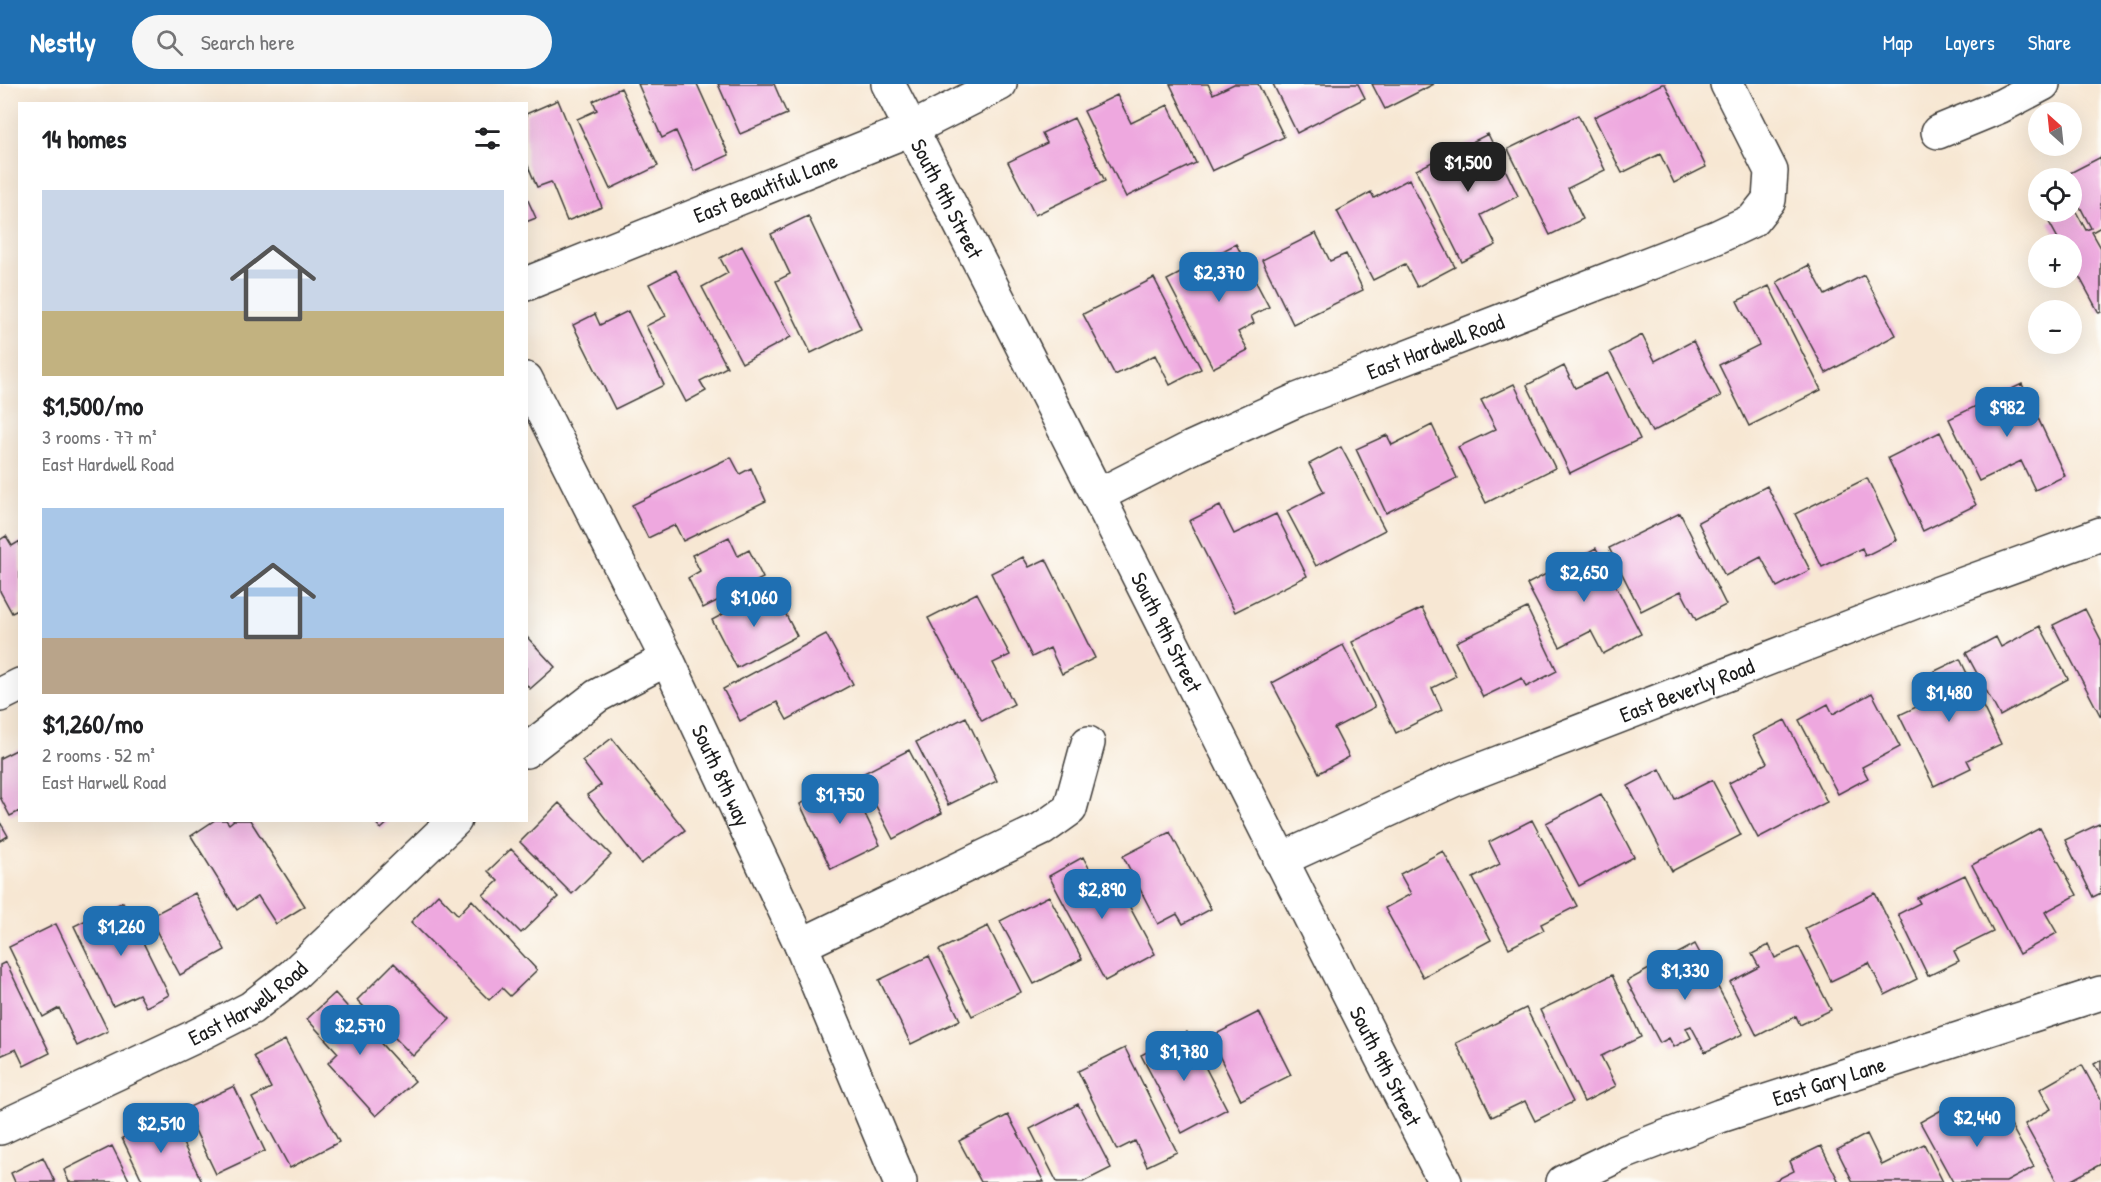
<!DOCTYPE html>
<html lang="en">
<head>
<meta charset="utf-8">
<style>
	:root { --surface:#fff; --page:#f6f6f6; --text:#202124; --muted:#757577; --accent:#1f6fb2 }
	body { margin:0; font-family:"Patrick Hand",sans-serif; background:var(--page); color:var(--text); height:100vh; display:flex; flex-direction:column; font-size:22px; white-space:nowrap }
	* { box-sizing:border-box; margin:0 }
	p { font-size:20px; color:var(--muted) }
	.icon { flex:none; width:33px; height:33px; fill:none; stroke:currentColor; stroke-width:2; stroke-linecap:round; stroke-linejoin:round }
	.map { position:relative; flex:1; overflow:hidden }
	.panel { position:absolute; left:18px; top:18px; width:510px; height:720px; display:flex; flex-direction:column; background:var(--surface); border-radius:0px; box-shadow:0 6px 24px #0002 }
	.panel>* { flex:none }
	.needle { width:39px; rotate:333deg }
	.controls { position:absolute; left:2028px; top:18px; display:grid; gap:12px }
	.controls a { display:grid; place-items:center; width:54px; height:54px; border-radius:50%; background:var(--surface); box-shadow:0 6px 24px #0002; font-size:30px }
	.price { position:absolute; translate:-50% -51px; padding:0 14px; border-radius:12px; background:var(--accent); color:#fff; font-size:20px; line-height:39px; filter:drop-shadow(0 2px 3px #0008) }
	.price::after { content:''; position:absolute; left:50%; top:36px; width:18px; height:14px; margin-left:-9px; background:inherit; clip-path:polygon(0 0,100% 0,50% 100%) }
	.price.active { background:#222; color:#fff }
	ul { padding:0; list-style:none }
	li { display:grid; align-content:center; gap:12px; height:318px; padding:0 24px }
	li span { display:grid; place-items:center; height:186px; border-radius:0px; color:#555 }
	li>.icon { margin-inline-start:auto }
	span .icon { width:108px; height:108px; fill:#fffc; stroke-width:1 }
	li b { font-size:26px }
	h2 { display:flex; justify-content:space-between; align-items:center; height:72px; padding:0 24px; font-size:26px }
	header { display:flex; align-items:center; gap:36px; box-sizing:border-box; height:84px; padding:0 30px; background:var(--accent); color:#fff }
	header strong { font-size:28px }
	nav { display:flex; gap:33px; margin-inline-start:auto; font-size:21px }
	.search { width:420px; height:54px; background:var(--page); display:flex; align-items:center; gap:15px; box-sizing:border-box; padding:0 21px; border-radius:33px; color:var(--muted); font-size:22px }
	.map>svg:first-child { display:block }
	.building { fill:#eea8df }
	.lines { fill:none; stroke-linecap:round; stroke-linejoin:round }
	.minor-casing { stroke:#3d3a37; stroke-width:36 }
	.minor { stroke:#fff; stroke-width:33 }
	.labels { text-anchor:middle; stroke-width:4.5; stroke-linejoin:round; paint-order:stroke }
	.street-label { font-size:22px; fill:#1c1c1c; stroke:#fdfcf7 }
</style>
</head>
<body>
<header>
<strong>Nestly</strong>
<div class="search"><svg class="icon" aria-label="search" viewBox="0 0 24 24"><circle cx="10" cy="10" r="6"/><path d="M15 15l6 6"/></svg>Search here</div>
<nav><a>Map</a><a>Layers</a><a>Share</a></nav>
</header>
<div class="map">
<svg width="2101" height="1098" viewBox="0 0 2101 1098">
	<rect width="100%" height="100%" fill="#fdfcf7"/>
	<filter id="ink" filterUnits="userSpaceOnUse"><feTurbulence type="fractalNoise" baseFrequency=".0167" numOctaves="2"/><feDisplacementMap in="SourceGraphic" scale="12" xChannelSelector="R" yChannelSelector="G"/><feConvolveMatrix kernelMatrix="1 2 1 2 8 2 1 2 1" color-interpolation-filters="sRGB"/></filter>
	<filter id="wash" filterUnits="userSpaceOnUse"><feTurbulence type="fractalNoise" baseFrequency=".008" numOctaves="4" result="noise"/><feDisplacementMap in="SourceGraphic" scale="24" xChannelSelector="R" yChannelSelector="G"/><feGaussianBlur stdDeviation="1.35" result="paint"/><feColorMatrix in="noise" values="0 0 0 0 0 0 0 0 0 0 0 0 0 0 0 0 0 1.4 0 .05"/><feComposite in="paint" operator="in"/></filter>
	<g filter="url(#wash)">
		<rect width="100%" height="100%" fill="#f7e7d3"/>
		<g id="blocks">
			<path class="building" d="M638,0H697L729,71L694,87L676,47L662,54Z
				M718,0H774L787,30L740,50Z
				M1170,0H1208L1213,10L1234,0H1258L1284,53L1212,87Z
				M1273,0H1358L1365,14L1297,49Z
				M1372,0H1434L1385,25Z
				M1662,0H1665L1706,83L1674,99L1660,70L1622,89L1594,33Z
				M621,4L658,82L610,105L577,35L597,26L593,17Z
				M1117,11L1131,39L1168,21L1196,79L1126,113L1084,27Z
				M558,16L602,123L567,137L551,98L537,103L526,77V30Z
				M1578,31L1605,86L1568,104L1583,135L1550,151L1508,65Z
				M1074,34L1105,97L1035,131L1008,78L1047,59L1042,49Z
				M1488,50L1518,112L1481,131L1496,161L1462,178L1416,86Z
				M2101,73V143L2092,148L2101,164V228L2099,229L2072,179V160H2061L2049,138L2072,128L2074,124L2086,146L2091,144L2072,107V94H2065L2064,92Z
				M1409,95L1455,183L1417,203L1405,180L1373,196L1337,127L1371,108L1374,114Z
				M526,112L536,134L526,138Z
				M808,132L861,245L811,269L776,197L790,190L771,150Z
				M1316,149L1330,177L1346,170L1363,206L1293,240L1262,176Z
				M1236,160L1269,223L1251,232L1254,239L1238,248L1248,266L1213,284L1167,196Z
				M742,162L791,253L742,279L702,203L728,189L720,174Z
				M1809,181L1825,211L1864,191L1896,251L1826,289L1777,198Z
				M676,186L727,283L700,297L706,307L686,318L646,242L666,232L649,200Z
				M1154,194L1201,285L1170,301L1155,271L1115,291L1083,230Z
				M1769,202L1821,306L1749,342L1719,281L1759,261L1737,217Z
				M628,227L664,301L615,325L573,241L595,230L600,241Z
				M1642,251L1655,277L1693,257L1721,312L1652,348L1610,268Z
				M1564,282L1575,304L1608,289L1640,355L1570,389L1527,301Z
				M1514,300L1555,384L1486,419L1458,363L1496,345L1481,316Z
				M2022,300L2065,392L2035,406L2021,377L1979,397L1949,335Z
				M1432,341L1457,394L1386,429L1356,365L1387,351L1392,361Z
				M1940,348L1976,421L1923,447L1888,374Z
				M1341,363L1385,446L1316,482L1287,427L1324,408L1309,380Z
				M731,373L740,390L751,384L766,417L683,457L675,441L648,454L632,421Z
				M1867,394L1897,456L1865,472L1862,464L1822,483L1795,430Z
				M1767,402L1810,486L1777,503L1761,473L1725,492L1698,438Z
				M1220,422L1234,450L1276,430L1307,492L1235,528L1189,437Z
				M1680,429L1726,521L1696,536L1681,507L1641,527L1609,464Z
				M6,452L12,462L20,457V525L12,529L0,507V456Z
				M729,453L738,472L749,466L763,494L703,524L688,494L700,487L692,471Z
				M1596,464L1641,550L1603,570L1591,547L1560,563L1527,500Z
				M1023,473L1029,483L1046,475L1095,574L1062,590L1050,564L1032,573L991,489Z
				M772,504L797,552L737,584L712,536Z
				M977,509L1010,571L993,579L1014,620L982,637L928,534Z
				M1422,524L1456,592L1432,604L1442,626L1396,649L1352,558Z
				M1527,524L1557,587L1526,603L1522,594L1483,613L1456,558Z
				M2085,525L2101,556V633L2053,541Z
				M2040,542L2068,595L2000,632L1966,569L1996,553L2001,563Z
				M826,550L853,600L787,636L777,618L740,637L723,605Z
				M526,552L555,583L530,605L526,600Z
				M1343,561L1375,623L1334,644L1349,673L1319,689L1272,599Z
				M1960,575L2001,660L1967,676L1971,684L1934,702L1899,631L1925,619L1914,597Z
				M1872,609L1900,663L1862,683L1868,694L1838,710L1799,636L1828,620L1833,630Z
				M966,633L997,697L948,721L916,658Z
				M1785,636L1827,718L1758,754L1729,699L1767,679L1753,652Z
				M612,654L685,746L641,780L587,711L601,701L582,677Z
				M20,664V727L10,732L0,713V674Z
				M909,666L942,729L893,755L860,691Z
				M1660,685L1675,715L1712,696L1741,751L1672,787L1628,702Z
				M849,697L880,761L831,785L800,720Z
				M1601,710L1634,773L1579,802L1546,739Z
				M559,719L611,771L572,810L520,758Z
				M215,736H226L229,740L234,736H250L305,822L276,840L258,812L237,826L191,752Z
				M373,736H391L381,745Z
				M1532,736L1577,822L1541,840L1544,846L1509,864L1473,794L1500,780L1489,758Z
				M0,738L8,752L0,757Z
				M2101,739V809L2093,813L2065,756Z
				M2040,744L2077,811L2045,828L2057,849L2019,870L1972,781Z
				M1170,748L1211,825L1183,840L1177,830L1158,840L1123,772Z
				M511,765L558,813L521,849L483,811L498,797L488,787Z
				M1443,767L1491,856L1423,893L1385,824L1411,810L1400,790Z
				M1083,773L1104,811L1119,803L1155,870L1105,897L1049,792Z
				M1965,791L1993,848L1954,867L1959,877L1928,892L1898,830L1920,819L1917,814Z
				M195,809L225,866L180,891L149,833Z
				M1875,809L1917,895L1885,911L1869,879L1831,897L1805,844Z
				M438,810L458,831L472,816L537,886L510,912L502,904L489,916L411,838Z
				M1049,812L1082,875L1034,900L1000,837Z
				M123,818L169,911L146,923L139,910L113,922L74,842Z
				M56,840L108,947L77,962L59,924L43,933L9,863Z
				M988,842L1021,908L972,932L939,866Z
				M1695,860L1743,950L1705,968L1691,942L1686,944L1691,954L1674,963L1669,954L1660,959L1627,897Z
				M1769,861L1775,874L1799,863L1831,926L1800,941L1796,932L1757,952L1730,898L1759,883L1752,870Z
				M929,872L960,936L911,960L879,896Z
				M6,878L50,969L24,982L16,965L0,972V881Z
				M394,879L450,935L413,972L357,916Z
				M1612,891L1641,953L1601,972L1616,1002L1584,1018L1540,926Z
				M335,909L415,997L376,1032L328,979L338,969L307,935Z
				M1526,924L1573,1018L1535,1037L1525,1017L1492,1033L1456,959Z
				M1259,928L1291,991L1241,1016L1210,953Z
				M1187,948L1227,1025L1182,1049L1141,971Z
				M285,956L339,1058L290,1084L252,1014L271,1004L254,972Z
				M1125,964L1177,1068L1147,1082L1135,1057L1117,1066L1078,987Z
				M2101,976V992L2094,980Z
				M2082,981L2101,1016V1080L2068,1098H2057L2025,1040L2051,1025L2040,1005Z
				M234,1002L265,1067L216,1090L185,1025Z
				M1078,1020L1111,1084L1083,1098H1057L1030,1045Z
				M1952,1020L1968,1049L2004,1029L2034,1083L2006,1098H1953L1920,1038Z
				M169,1031L202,1098H143L122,1054Z
				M1008,1031L1044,1098H981L959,1057Z
				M1867,1050L1882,1081L1924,1060L1943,1098H1853L1837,1066Z
				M112,1062L130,1098H69L64,1086Z
				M1821,1062L1839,1098H1772L1794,1087L1790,1077Z
				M43,1073L55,1098H15L11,1089Z"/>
		</g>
	</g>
	<g filter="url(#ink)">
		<use href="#blocks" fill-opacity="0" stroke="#3d3a37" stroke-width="1.5"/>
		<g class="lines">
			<defs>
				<g id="minor">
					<path id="s1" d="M888,0C1077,364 1257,733 1445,1098"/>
					<path d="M1938,48L2001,22L2043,0"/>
					<path id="s2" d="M526,200L911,45L1000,0"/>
					<path id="s3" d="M526,295L667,575L801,861L900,1098"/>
					<path id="s4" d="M1099,411L1191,364L1297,316L1717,153L1753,136L1769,116L1771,87L1727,0"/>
					<path d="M0,611L20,601"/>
					<path d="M526,667L597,612L667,575"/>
					<path id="s5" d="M1280,776L1454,696L1925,514L2101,450"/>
					<path d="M801,861L1042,745L1070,725L1088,659"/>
					<path id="s6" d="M0,1044L194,953L251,924L293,891L455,736"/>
					<path id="s7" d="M1563,1098L1623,1069L1720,1032L2101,909"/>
				</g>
			</defs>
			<use href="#minor" class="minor-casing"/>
			<use href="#minor" class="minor"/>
		</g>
	</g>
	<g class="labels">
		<g class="street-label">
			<text dy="8" stroke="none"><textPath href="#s2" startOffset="258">East Beautiful Lane</textPath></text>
			<text dy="8" stroke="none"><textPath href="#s1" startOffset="129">South 9th Street</textPath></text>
			<text dy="8" stroke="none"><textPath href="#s4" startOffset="368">East Hardwell Road</textPath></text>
			<text dy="8" stroke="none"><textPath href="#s1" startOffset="615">South 9th Street</textPath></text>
			<text dy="8" stroke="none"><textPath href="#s5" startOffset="441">East Beverly Road</textPath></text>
			<text dy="8" stroke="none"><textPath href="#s3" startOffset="442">South 8th way</textPath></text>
			<text dy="8" stroke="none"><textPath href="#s6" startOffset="278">East Harwell Road</textPath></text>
			<text dy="8" stroke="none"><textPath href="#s1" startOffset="1101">South 9th Street</textPath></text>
			<text dy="8" stroke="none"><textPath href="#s7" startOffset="285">East Gary Lane</textPath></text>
		</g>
	</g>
</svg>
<div class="controls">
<a><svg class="needle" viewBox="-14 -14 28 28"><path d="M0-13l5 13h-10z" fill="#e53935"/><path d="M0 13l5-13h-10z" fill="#757577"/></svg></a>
<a><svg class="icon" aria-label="locate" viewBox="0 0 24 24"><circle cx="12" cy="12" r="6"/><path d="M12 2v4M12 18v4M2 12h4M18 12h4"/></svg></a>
<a>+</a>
<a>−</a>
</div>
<b class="price active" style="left:1468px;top:109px">$1,500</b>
<b class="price" style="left:1219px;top:219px">$2,370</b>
<b class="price" style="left:2007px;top:354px">$982</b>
<b class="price" style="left:1584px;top:519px">$2,650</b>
<b class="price" style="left:754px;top:544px">$1,060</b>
<b class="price" style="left:1949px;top:639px">$1,480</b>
<b class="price" style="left:840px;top:741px">$1,750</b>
<b class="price" style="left:1102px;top:836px">$2,890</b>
<b class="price" style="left:121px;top:873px">$1,260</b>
<b class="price" style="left:1685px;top:917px">$1,330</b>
<b class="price" style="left:360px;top:972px">$2,570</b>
<b class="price" style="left:1184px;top:998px">$1,780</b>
<b class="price" style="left:1977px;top:1064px">$2,440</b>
<b class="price" style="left:161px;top:1070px">$2,510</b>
<section class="panel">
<h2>14 homes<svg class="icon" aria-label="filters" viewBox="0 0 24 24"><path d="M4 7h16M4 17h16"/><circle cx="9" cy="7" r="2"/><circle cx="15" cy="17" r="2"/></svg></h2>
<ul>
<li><span style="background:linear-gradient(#c9d6e8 65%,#c2b280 0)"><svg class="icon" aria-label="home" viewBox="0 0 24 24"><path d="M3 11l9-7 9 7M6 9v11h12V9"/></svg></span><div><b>$1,500/mo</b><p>3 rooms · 77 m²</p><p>East Hardwell Road</p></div></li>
<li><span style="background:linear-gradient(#a9c7e8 70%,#b9a48a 0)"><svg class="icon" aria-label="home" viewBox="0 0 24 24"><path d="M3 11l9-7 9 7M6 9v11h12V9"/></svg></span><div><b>$1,260/mo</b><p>2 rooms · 52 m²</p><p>East Harwell Road</p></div></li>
</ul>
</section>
</div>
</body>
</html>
